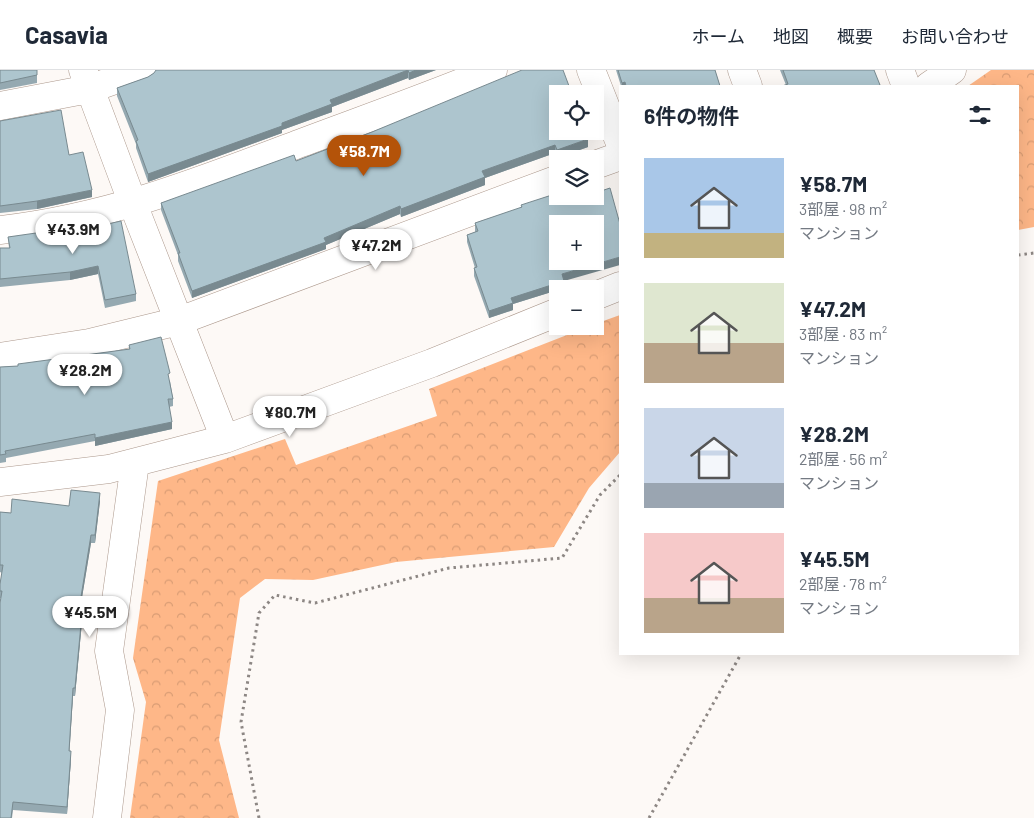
<!DOCTYPE html>
<html lang="ja">
<head>
<meta charset="utf-8">
<style>
	:root { --surface:#fff; --page:#f6f6f7; --text:#1f2937; --muted:#747a83; --line:#e0e1e3; --accent:#b45309 }
	body { margin:0; font-family:Barlow,"Noto Sans JP",sans-serif; background:var(--page); color:var(--text); height:100vh; display:flex; flex-direction:column; font-size:19px; white-space:nowrap }
	* { box-sizing:border-box; margin:0 }
	p { font-size:16px; color:var(--muted) }
	.icon { flex:none; width:28px; height:28px; fill:none; stroke:currentColor; stroke-width:2; stroke-linecap:round; stroke-linejoin:round }
	.map { position:relative; flex:1; overflow:hidden }
	.panel { position:absolute; left:619px; top:15px; width:400px; height:570px; display:flex; flex-direction:column; background:var(--surface); border-radius:0px; box-shadow:0 5px 20px #0002 }
	.panel>* { flex:none }
	.controls { position:absolute; left:549px; top:15px; display:grid; gap:10px }
	.controls a { display:grid; place-items:center; width:55px; height:55px; border-radius:0px; background:var(--surface); box-shadow:0 5px 20px #0002; font-size:25px }
	.price { position:absolute; translate:-50% -42px; padding:0 11px; border-radius:18px; background:#fff; color:#222; font-size:16px; line-height:32px; filter:drop-shadow(0 1px 2px #0008) }
	.price::after { content:''; position:absolute; left:50%; top:30px; width:15px; height:11px; margin-left:-8px; background:inherit; clip-path:polygon(0 0,100% 0,50% 100%) }
	.price.selected { background:var(--accent); color:#fff }
	ul { padding:0; list-style:none }
	li { display:flex; align-items:center; gap:15px; height:125px; padding:0 25px }
	li span { display:grid; place-items:center; flex:none; width:140px; height:100px; border-radius:0px; color:#555 }
	li>.icon { margin-inline-start:auto }
	span .icon { width:60px; height:60px; fill:#fffc; stroke-width:1 }
	li b { font-size:21px }
	h2 { display:flex; justify-content:space-between; align-items:center; height:60px; padding:0 25px; font-size:21px }
	header { display:flex; align-items:center; gap:30px; box-sizing:border-box; height:70px; padding:0 25px; background:var(--surface); border-bottom:1px solid var(--line) }
	header strong { font-size:24px }
	nav { display:flex; gap:28px; margin-inline-start:auto; font-size:18px }
	.map>svg:first-child { display:block }
	.forest { fill:url(#forest-crowns) }
	.lines { fill:none; stroke-linecap:round; stroke-linejoin:round }
	.minor-casing { stroke:#ac988c; stroke-width:29 }
	.path { stroke:#8d8784; stroke-width:3; stroke-dasharray:2.5 4; stroke-linecap:butt }
	.minor { stroke:#fff; stroke-width:28 }
	.wall { fill:#95a9b1 }
	.shaded-wall { fill:#798a90 }
	.building { fill:#adc5ce; stroke:#798a90; fill-rule:evenodd }
</style>
</head>
<body>
<header>
<strong>Casavia</strong>
<nav><a>ホーム</a><a>地図</a><a>概要</a><a>お問い合わせ</a></nav>
</header>
<div class="map">
<svg width="1034" height="748" viewBox="0 0 1034 748">
	<defs>
		<pattern id="forest-crowns" width="20" height="18" patternUnits="userSpaceOnUse" patternTransform="scale(1.25)"><rect width="20" height="18" fill="#feb788"/><path d="M2 6a3 3 0 1 1 6 0M12 15a3 3 0 1 1 6 0" fill="none" stroke="#d99c74"/></pattern>
	</defs>
	<rect width="100%" height="100%" fill="#fdf9f6"/>
	<path class="forest" d="M991,0H1034V157L1018,160V16H968Z
		M620,245V382L589,418L554,477L396,492L313,510L265,509L240,528L219,670L239,748H130L146,632L133,588L158,411L285,369L296,395L437,346L429,319L590,256H595V254Z"/>
	<g class="lines">
		<defs>
			<path id="minor" d="M83,0L133,134L225,369
				M591,0L620,73
				M742,0L748,16
				M900,0L906,16
				M929,16L952,0
				M0,36L89,19L143,0
				M595,95L620,86
				M0,160C108,148 201,111 301,73C365,49 430,26 493,0
				M595,226L620,216
				M0,287L89,273L179,251L558,109
				M0,412L109,399L225,369L432,293L558,242
				M107,748L120,640L109,581L135,393"/>
		</defs>
		<use href="#minor" class="minor-casing"/>
		<path class="path" d="M1018,185L1034,183
			M259,748L241,652L259,543L275,525L315,533L449,498L562,488L600,425L620,405
			M649,748L741,584"/>
		<use href="#minor" class="minor"/>
	</g>
	<path class="wall" d="M0,0L37,5V13L0,20Z
		M436,0L409,10L408,8L332,37V42L282,60V63L148,112L136,78V74L117,26V18L148,7L154,3Z
		M616,0H715L720,16H621Z
		M780,0H874L880,16L786,15Z
		M0,51L69,85L92,127L37,139L0,143Z
		M372,62L588,77L557,88L555,83L485,108V115L401,147L400,144L326,175V179L192,228L178,191V185L161,140V133L296,91Z
		M521,135L564,211V218L513,234V240L489,248L474,206V198H475L467,172V165L475,162V153L521,138Z
		M99,156L136,224V231L105,238L98,204L70,210L0,217V178H9L8,167Z
		M129,275L170,311L173,329V336L169,337L172,359L95,376V371L6,388V392L0,393V297L18,296L129,279Z
		M100,431L95,473H91L81,533L83,541L75,626H73L69,681L71,689L67,744L13,740L12,748H0L1,528H0V514L2,503L0,502V442L11,443L69,436Z"/>
	<path class="shaded-wall" d="M408,0V8L332,37V42L282,60V63L148,112V104L330,30Z
		M416,0H436L409,10V3Z
		M625,12V16H622V13Z
		M588,69V77L557,88V80Z
		M555,75V83L485,108V115L401,147V139L482,101Z
		M92,120V127L37,139V131Z
		M400,136V144L326,175V179L192,228V221L324,168Z
		M620,187V195L564,211V218L558,219V220L513,234V240L489,248V241L511,228L562,204Z
		M98,196V204L70,210V202Z
		M172,352V359L95,376V368Z
		M100,423V431L95,473V465Z
		M91,465V473L80,540V533Z
		M83,533V541L75,626V618Z
		M73,618V626L69,689V681Z
		M71,681V689L67,744V737Z"/>
	<path class="building" d="M0,0H37V5L0,13Z
		M156,0H416L409,3L408,0L330,30L332,34L282,53V56L148,104L136,71L138,70L117,18L148,7L154,3Z
		M522,0H563L572,24H558V61H585L588,69L557,80L555,75L482,101L485,107L401,139L400,136L324,168L326,172L192,221L178,183H180L161,133L294,85L296,91L372,62Z
		M618,0H715L720,16H626L625,12L622,13Z
		M783,0H874L880,15L877,16H782L788,14Z
		M61,40L69,85L83,82L92,120L37,131L0,136V51Z
		M610,118L620,154V187L562,204L564,211L511,228L513,233L489,241L474,198L477,197L467,165L478,161L475,153L522,137L521,135L558,123V126H595V123ZM558,154H595V191H558Z
		M98,150L99,156L121,151L136,224L105,230L98,196L70,202L0,209V178H10L8,167L43,162Z
		M161,267L170,303L168,304L173,329H168L172,352L95,368V364L5,381L6,384L0,385V297L18,296V294L130,279L129,275Z
		M71,420L100,423L95,465H91L80,533H83L75,618H73L69,681H71L67,737L13,732L11,748H0V533L2,521H0V514L3,495H0V442L11,443L12,429L69,436Z"/>
</svg>
<div class="controls">
<a><svg class="icon" aria-label="locate" viewBox="0 0 24 24"><circle cx="12" cy="12" r="6"/><path d="M12 2v4M12 18v4M2 12h4M18 12h4"/></svg></a>
<a><svg class="icon" aria-label="layers" viewBox="0 0 24 24"><path d="M12 4l9 5-9 5-9-5zM3 14l9 5 9-5"/></svg></a>
<a>+</a>
<a>−</a>
</div>
<b class="price selected" style="left:364px;top:107px">¥58.7M</b>
<b class="price" style="left:73px;top:185px">¥43.9M</b>
<b class="price" style="left:376px;top:201px">¥47.2M</b>
<b class="price" style="left:85px;top:326px">¥28.2M</b>
<b class="price" style="left:290px;top:368px">¥80.7M</b>
<b class="price" style="left:90px;top:568px">¥45.5M</b>
<section class="panel">
<h2>6件の物件<svg class="icon" aria-label="filters" viewBox="0 0 24 24"><path d="M4 7h16M4 17h16"/><circle cx="9" cy="7" r="2"/><circle cx="15" cy="17" r="2"/></svg></h2>
<ul>
<li><span style="background:linear-gradient(#a9c7e8 75%,#c2b280 0)"><svg class="icon" aria-label="home" viewBox="0 0 24 24"><path d="M3 11l9-7 9 7M6 9v11h12V9"/></svg></span><div><b>¥58.7M</b><p>3部屋 · 98 m²</p><p>マンション</p></div></li>
<li><span style="background:linear-gradient(#dfe7d0 60%,#b9a48a 0)"><svg class="icon" aria-label="home" viewBox="0 0 24 24"><path d="M3 11l9-7 9 7M6 9v11h12V9"/></svg></span><div><b>¥47.2M</b><p>3部屋 · 83 m²</p><p>マンション</p></div></li>
<li><span style="background:linear-gradient(#c9d6e8 75%,#9aa5b1 0)"><svg class="icon" aria-label="home" viewBox="0 0 24 24"><path d="M3 11l9-7 9 7M6 9v11h12V9"/></svg></span><div><b>¥28.2M</b><p>2部屋 · 56 m²</p><p>マンション</p></div></li>
<li><span style="background:linear-gradient(#f6c9c9 65%,#b9a48a 0)"><svg class="icon" aria-label="home" viewBox="0 0 24 24"><path d="M3 11l9-7 9 7M6 9v11h12V9"/></svg></span><div><b>¥45.5M</b><p>2部屋 · 78 m²</p><p>マンション</p></div></li>
</ul>
</section>
</div>
</body>
</html>
